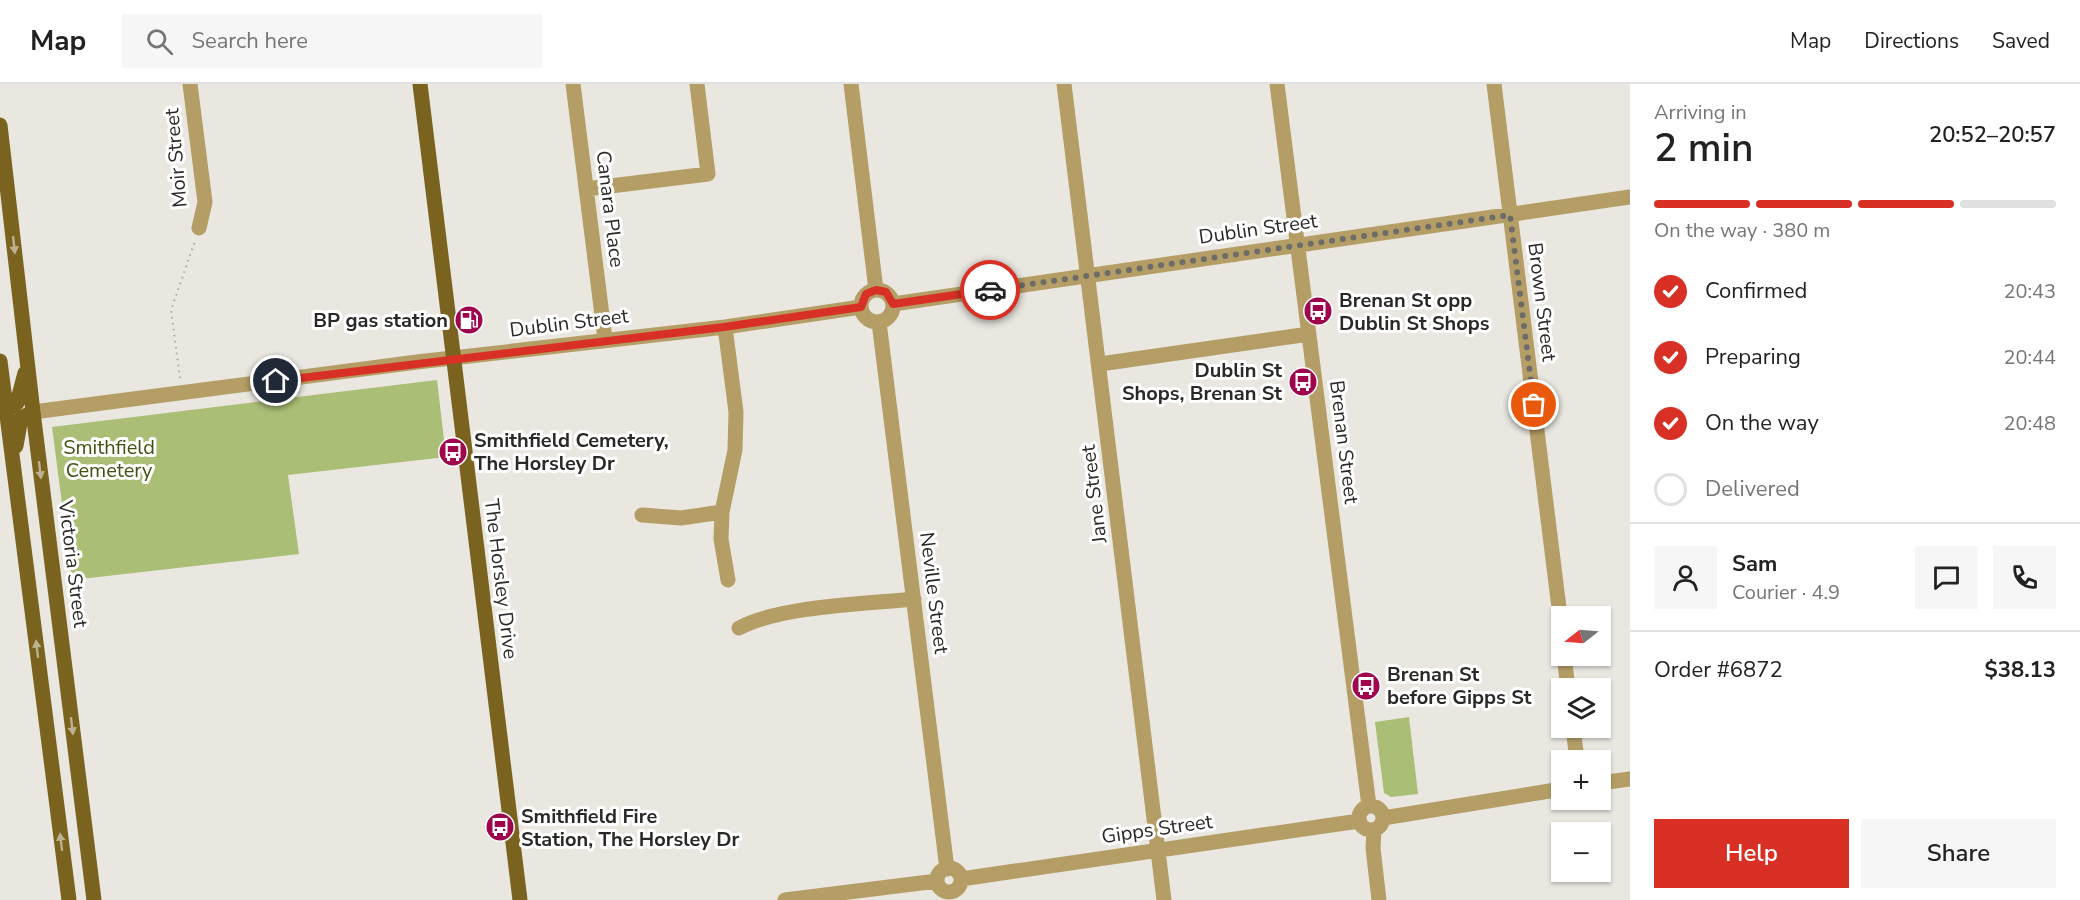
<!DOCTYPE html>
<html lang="en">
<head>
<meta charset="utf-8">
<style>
	body { margin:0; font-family:"Nunito Sans",sans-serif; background:#f6f6f6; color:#222; height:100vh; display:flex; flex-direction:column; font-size:22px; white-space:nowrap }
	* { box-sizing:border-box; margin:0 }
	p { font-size:20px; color:#767676 }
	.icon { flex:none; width:33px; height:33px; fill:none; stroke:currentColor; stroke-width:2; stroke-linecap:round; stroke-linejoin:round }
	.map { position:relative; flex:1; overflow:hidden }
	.details { display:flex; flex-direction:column; background:#fff; width:450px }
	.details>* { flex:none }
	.needle { width:39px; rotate:253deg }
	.controls { position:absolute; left:1551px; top:522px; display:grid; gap:12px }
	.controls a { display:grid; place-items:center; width:60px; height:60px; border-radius:0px; background:#fff; box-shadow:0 2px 4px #0004; font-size:30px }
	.pin { position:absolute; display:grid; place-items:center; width:51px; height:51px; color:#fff; margin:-26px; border:3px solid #fff; border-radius:50%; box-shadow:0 2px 6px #0007 }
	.courier { position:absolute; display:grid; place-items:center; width:60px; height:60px; margin:-30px; border:4px solid #d93025; border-radius:50%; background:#fff; color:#222; box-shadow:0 2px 8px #0007 }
	.head em { font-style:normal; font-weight:600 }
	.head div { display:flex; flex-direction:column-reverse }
	.head { display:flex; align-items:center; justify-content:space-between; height:102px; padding:0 24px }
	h1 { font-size:39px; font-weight:600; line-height:45px }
	.bar { display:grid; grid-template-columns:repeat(4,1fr); gap:9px 6px; align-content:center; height:72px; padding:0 24px }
	.bar i { height:8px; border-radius:4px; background:#e0e0e0 }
	.bar .active { background:#d93025 }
	.bar p { grid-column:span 4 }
	.line { display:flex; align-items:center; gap:15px; padding:0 24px; border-top:2px solid #e0e0e0 }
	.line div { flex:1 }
	.round { display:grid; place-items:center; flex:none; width:63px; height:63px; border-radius:0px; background:#f6f6f6 }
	ol { padding:0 24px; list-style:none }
	li { display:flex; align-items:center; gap:18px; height:66px }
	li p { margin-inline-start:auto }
	li .icon { padding:6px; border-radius:50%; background:#d93025; color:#fff; stroke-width:4 }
	li:last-child { color:#767676 }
	li i { width:33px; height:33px; border:3px solid #e0e0e0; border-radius:50% }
	.cta { display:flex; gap:12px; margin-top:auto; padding:12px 24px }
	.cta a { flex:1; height:69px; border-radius:0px; background:#d93025; color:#fff; font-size:24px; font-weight:600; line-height:69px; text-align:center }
	.cta a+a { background:#f6f6f6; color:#222 }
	header { display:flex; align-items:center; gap:36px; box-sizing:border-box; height:84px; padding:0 30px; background:#fff; border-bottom:2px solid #e0e0e0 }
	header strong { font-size:28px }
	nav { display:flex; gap:33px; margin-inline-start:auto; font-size:21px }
	.search { width:420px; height:54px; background:#f6f6f6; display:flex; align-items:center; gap:15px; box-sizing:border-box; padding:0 21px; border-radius:0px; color:#767676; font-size:22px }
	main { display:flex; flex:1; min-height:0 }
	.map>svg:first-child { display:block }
</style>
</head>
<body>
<header>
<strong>Map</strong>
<div class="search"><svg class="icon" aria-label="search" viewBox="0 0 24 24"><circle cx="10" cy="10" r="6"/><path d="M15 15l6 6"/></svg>Search here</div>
<nav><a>Map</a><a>Directions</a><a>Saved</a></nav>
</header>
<main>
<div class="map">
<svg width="1630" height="816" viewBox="0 0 1630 816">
	<rect width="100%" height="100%" fill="#e9e7e0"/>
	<path fill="#aabe75" d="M437,296l9,77 -158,18 11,79 -227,26 -20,-153z
		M1409,633l9,77 -27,3 -7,-4 -9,-71z"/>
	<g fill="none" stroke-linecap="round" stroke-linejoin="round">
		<path stroke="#aaa8a3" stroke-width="2" stroke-dasharray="1.5 4.5" stroke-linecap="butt" d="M180,294l-9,-68 24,-69"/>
		<path stroke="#b49e66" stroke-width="15" d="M190,0l15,118 -6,26
			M573,0l32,255
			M851,0l25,206
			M1064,0l100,816
			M1277,0l92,722
			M1494,0l68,548
			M586,105l122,-15 -11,-90
			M861 222a16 16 0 1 1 32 0a16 16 0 1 1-32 0Z
			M893,220l737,-107
			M879,238l68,547
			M725,243l11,85 -1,38 -13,62 -1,27 7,41
			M1100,280l209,-30
			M33,328l384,-50 308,-35 136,-20
			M642,431l39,3 41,-6
			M739,544c41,-22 125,-24 175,-29
			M1564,572l4,32
			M1573,644l4,32
			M1600,699l30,-4
			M1359 734a12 12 0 1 1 24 0a12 12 0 1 1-24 0Z
			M1383,734l179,-29
			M1374,746l-1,18 6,52
			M937 796a12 12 0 1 1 24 0a12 12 0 1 1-24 0Z
			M961,795l398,-58
			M785,816l152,-19"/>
		<path stroke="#7a621f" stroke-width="15" d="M420,0l100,816
			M0,41l33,287 61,488
			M0,277l69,539
			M6,327l11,-8 8,-30
			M16,362l5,-28 12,-6"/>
	</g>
	<defs><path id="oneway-solid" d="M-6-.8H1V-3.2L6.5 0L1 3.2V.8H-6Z" transform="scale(1.5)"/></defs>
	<g fill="#bcb08f">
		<use href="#oneway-solid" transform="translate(14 161) rotate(84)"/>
		<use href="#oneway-solid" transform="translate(40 386) rotate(83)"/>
		<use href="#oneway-solid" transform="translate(37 565) rotate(-97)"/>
		<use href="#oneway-solid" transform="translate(72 642) rotate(83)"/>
		<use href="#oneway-solid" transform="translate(61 758) rotate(-97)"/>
	</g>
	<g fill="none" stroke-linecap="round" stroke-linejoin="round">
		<path stroke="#6d6c68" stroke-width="6" stroke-dasharray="0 10.8" d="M990,206l520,-75 24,190"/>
		<path stroke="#d93025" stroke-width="8" d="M276,297l448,-54 137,-20 5,-13 10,-4 10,2 7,12 97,-14"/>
	</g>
	<defs>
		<g id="bus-disc" transform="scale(1.5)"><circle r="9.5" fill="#9e054c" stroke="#fff"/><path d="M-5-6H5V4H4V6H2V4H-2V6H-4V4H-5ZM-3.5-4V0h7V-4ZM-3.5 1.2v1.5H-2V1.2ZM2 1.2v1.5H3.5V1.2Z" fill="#fff"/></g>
		<g id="fuel-disc" transform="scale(1.5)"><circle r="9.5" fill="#9e054c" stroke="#fff"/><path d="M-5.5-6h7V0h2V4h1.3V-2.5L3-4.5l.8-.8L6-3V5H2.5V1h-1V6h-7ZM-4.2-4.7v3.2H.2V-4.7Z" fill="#fff"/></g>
	</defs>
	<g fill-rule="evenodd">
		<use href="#bus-disc" x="1318" y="227"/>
		<use href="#fuel-disc" x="469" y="236"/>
		<use href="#bus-disc" x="1303" y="298"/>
		<use href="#bus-disc" x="453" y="368"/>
		<use href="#bus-disc" x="1366" y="602"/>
		<use href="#bus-disc" x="500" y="743"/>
	</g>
	<g text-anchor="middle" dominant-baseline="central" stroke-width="6" stroke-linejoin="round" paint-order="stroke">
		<g font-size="20" fill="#2a2927" stroke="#fff">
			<text transform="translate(176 74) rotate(-95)">Moir Street</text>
			<text transform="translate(610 125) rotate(83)">Canara Place</text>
			<text transform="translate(1258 145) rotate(-8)">Dublin Street</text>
			<text transform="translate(1542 218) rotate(83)">Brown Street</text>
			<text transform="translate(569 239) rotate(-7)">Dublin Street</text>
			<text transform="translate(1344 358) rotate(83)">Brenan Street</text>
			<text transform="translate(1094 410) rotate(-97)">Jane Street</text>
			<text transform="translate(73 480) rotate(83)">Victoria Street</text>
			<text transform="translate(501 495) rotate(83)">The Horsley Drive</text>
			<text transform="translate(934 509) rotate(83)">Neville Street</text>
			<text transform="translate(1157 745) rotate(-8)">Gipps Street</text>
		</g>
		<g font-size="20" font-weight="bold" fill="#2a2927" stroke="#fff" text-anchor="start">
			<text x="1339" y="216">Brenan St opp<tspan x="1339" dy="23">Dublin St Shops</tspan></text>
			<text x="448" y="236" text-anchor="end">BP gas station</text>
			<text x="1282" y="286" text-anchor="end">Dublin St<tspan x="1282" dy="23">Shops, Brenan St</tspan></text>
			<text x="474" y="356">Smithfield Cemetery,<tspan x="474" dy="23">The Horsley Dr</tspan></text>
			<text x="1387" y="590">Brenan St<tspan x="1387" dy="23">before Gipps St</tspan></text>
			<text x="521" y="732">Smithfield Fire<tspan x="521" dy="23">Station, The Horsley Dr</tspan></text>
		</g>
		<g font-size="20" fill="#425011" stroke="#fff">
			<text x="109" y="363">Smithfield<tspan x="109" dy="23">Cemetery</tspan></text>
		</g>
	</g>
</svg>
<div class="controls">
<a><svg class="needle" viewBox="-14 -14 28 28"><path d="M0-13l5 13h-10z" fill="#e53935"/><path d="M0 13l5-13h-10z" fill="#767676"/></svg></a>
<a><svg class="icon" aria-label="layers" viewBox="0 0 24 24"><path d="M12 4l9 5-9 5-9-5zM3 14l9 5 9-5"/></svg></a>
<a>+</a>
<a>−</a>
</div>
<div class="pin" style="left:1534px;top:321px;background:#ea580c"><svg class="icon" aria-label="bag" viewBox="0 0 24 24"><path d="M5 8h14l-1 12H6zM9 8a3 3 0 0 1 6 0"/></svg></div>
<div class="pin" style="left:276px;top:297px;background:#1f2937"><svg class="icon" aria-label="home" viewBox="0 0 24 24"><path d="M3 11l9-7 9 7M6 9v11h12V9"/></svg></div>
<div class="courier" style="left:990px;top:206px"><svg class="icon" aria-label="car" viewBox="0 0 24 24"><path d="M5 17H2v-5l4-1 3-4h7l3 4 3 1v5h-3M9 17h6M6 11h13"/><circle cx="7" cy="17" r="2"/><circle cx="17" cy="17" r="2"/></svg></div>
</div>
<section class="details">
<div class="head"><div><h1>2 min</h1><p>Arriving in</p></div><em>20:52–20:57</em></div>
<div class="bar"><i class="active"></i><i class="active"></i><i class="active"></i><i></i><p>On the way · 380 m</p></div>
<ol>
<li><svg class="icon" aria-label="check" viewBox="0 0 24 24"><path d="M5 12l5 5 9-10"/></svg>Confirmed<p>20:43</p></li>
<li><svg class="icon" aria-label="check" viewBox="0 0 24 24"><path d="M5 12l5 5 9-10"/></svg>Preparing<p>20:44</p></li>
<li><svg class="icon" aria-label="check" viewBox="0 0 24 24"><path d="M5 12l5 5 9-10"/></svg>On the way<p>20:48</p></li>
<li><i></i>Delivered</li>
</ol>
<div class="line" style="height:108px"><a class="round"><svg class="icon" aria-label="person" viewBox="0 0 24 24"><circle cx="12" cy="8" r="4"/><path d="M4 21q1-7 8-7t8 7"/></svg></a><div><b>Sam</b><p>Courier · 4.9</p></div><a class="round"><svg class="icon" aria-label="chat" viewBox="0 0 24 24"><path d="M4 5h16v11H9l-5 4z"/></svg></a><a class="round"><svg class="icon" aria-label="phone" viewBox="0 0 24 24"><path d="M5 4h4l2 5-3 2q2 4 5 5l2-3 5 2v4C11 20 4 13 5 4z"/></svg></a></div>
<div class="line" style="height:78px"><div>Order #6872</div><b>$38.13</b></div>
<div class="cta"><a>Help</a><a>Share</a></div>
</section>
</main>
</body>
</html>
